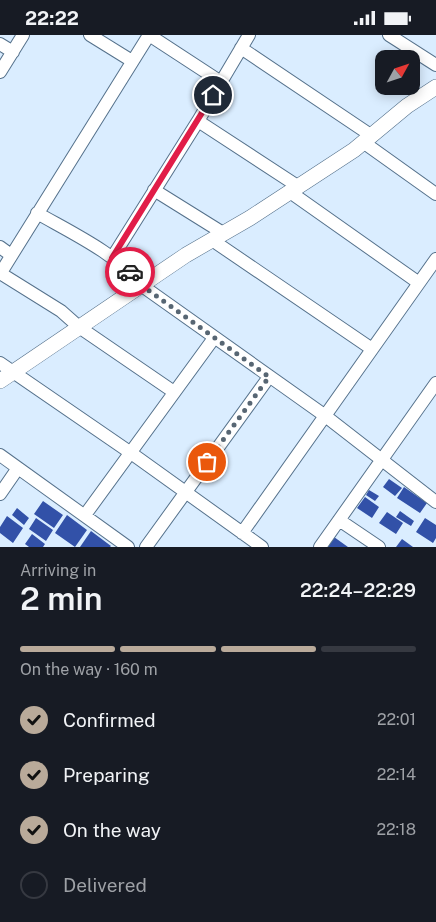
<!DOCTYPE html>
<html lang="en">
<head>
<meta charset="utf-8">
<style>
	body { margin:0; font-family:"Public Sans",sans-serif; background:#20242c; color:#f1f3f6; height:100vh; display:flex; flex-direction:column; font-size:19px; white-space:nowrap }
	* { box-sizing:border-box; margin:0 }
	p { font-size:16px; color:#9ea1a6 }
	.icon { flex:none; width:28px; height:28px; fill:none; stroke:currentColor; stroke-width:2; stroke-linecap:round; stroke-linejoin:round }
	.map { position:relative; height:512px; overflow:hidden }
	.side { display:flex; flex-direction:column; background:#171b24; flex:1 }
	.side>* { flex:none }
	.needle { width:32px; rotate:50deg }
	.tools { position:absolute; left:375px; top:15px; display:grid; gap:10px }
	.tools a { display:grid; place-items:center; width:45px; height:45px; border-radius:10px; background:#171b24; box-shadow:0 2px 12px #0003; font-size:25px }
	.pin { position:absolute; display:grid; place-items:center; width:42px; height:42px; color:#fff; margin:-21px; border:2px solid #fff; border-radius:50%; box-shadow:0 1px 5px #0007 }
	.courier { position:absolute; display:grid; place-items:center; width:50px; height:50px; margin:-25px; border:4px solid #e11d48; border-radius:50%; background:#fff; color:#222; box-shadow:0 1px 6px #0007 }
	.overview em { font-style:normal; font-weight:600 }
	.overview div { display:flex; flex-direction:column-reverse }
	.overview { display:flex; align-items:center; justify-content:space-between; height:85px; padding:0 20px }
	h1 { font-size:32px; font-weight:600; line-height:38px }
	.bar { display:grid; grid-template-columns:repeat(4,1fr); gap:8px 5px; align-content:center; height:60px; padding:0 20px }
	.bar i { height:6px; border-radius:4px; background:#363941 }
	.bar .current { background:#b9aa9a }
	.bar p { grid-column:span 4 }
	ol { padding:0 20px; list-style:none }
	li { display:flex; align-items:center; gap:15px; height:55px }
	li p { margin-inline-start:auto }
	li .icon { padding:5px; border-radius:50%; background:#b9aa9a; color:#111; stroke-width:4 }
	li:last-child { color:#9ea1a6 }
	li i { width:28px; height:28px; border:2px solid #363941; border-radius:50% }
	.status { display:flex; justify-content:space-between; align-items:center; height:35px; padding:0 25px; background:#171b24; direction:ltr }
	.status svg { height:14px; fill:currentColor }
	.map>svg:first-child { display:block }
</style>
</head>
<body>
<div class="status"><b>22:22</b><svg viewBox="0 0 49 12"><path d="M0 12V9h3v3zM5 12V6h3v6zM10 12V3h3v9zM15 12V0h3v12zM26 1h20v11H26zM47 4h2v5h-2z"/></svg></div>
<div class="map">
<svg width="436" height="512" viewBox="0 0 436 512">
	<rect width="100%" height="100%" fill="#daedff"/>
	<path fill="#3251a8" d="M389,444l13,9 -7,8 -12,-9z
		M404,452l23,16 -7,10 -23,-15z
		M369,455l10,6 -4,5 -9,-6z
		M365,462l14,10 -7,11 -15,-10z
		M43,466l20,14 -9,13 -20,-14z
		M17,473l12,10 -5,7 -12,-10z
		M400,476l14,10 -3,5 -15,-9z
		M387,477l16,11 -7,11 -17,-11z
		M67,480l20,15 -12,17 -20,-14z
		M7,481l16,12 -10,15 -13,-10v-6z
		M36,483l17,12 -7,11 -17,-12z
		M425,483l11,7v13l-3,5 -17,-11z
		M91,496l20,15 -1,1h-30z
		M32,499l13,10 -2,3h-14l-4,-3z
		M334,502l14,10h-21z
		M402,504l11,8h-17z"/>
	<g fill="none" stroke-linecap="round" stroke-linejoin="round">
		<g stroke="#56728c" stroke-width="14">
			<path id="minor" d="M90,0l42,26
				M149,0l72,47
				M389,0l47,30
				M0,9l13,8
				M241,13l131,88
				M0,37l23,-37
				M198,86l101,66
				M363,107l73,52
				M154,155l69,43
				M290,157l129,91
				M37,178c35,20 80,41 104,72l183,130 112,87
				M212,205l160,109
				M0,212l11,8
				M112,223l86,-137 51,-86
				M0,238l61,38 18,16 95,65
				M0,239l149,-239
				M0,328l131,90 131,94
				M0,420l128,92
				M0,459l18,-26
				M85,480l129,-177
				M339,485l40,27
				M242,498l194,-274
				M146,512l123,-170
				M320,512l116,-164"/>
		</g>
		<g stroke="#56728c" stroke-width="16">
			<path id="major" d="M0,346l186,-126 64,-37 104,-68 53,-44 29,-19"/>
		</g>
		<use href="#minor" stroke="#fff" stroke-width="12"/>
		<use href="#major" stroke="#fff" stroke-width="15"/>
	</g>
	<g fill="none" stroke-linecap="round" stroke-linejoin="round">
		<path stroke="#576673" stroke-width="5" stroke-dasharray="0 9" d="M130,237l11,13 128,92 -62,85"/>
		<path stroke="#e11d48" stroke-width="6" d="M130,237l-18,-14 101,-163"/>
	</g>
</svg>
<div class="tools">
<a><svg class="needle" viewBox="-14 -14 28 28"><path d="M0-13l5 13h-10z" fill="#e53935"/><path d="M0 13l5-13h-10z" fill="#9ea1a6"/></svg></a>
</div>
<div class="pin" style="left:207px;top:427px;background:#ea580c"><svg class="icon" aria-label="bag" viewBox="0 0 24 24"><path d="M5 8h14l-1 12H6zM9 8a3 3 0 0 1 6 0"/></svg></div>
<div class="pin" style="left:213px;top:60px;background:#1f2937"><svg class="icon" aria-label="home" viewBox="0 0 24 24"><path d="M3 11l9-7 9 7M6 9v11h12V9"/></svg></div>
<div class="courier" style="left:130px;top:237px"><svg class="icon" aria-label="car" viewBox="0 0 24 24"><path d="M5 17H2v-5l4-1 3-4h7l3 4 3 1v5h-3M9 17h6M6 11h13"/><circle cx="7" cy="17" r="2"/><circle cx="17" cy="17" r="2"/></svg></div>
</div>
<section class="side">
<div class="overview"><div><h1>2 min</h1><p>Arriving in</p></div><em>22:24–22:29</em></div>
<div class="bar"><i class="current"></i><i class="current"></i><i class="current"></i><i></i><p>On the way · 160 m</p></div>
<ol>
<li><svg class="icon" aria-label="check" viewBox="0 0 24 24"><path d="M5 12l5 5 9-10"/></svg>Confirmed<p>22:01</p></li>
<li><svg class="icon" aria-label="check" viewBox="0 0 24 24"><path d="M5 12l5 5 9-10"/></svg>Preparing<p>22:14</p></li>
<li><svg class="icon" aria-label="check" viewBox="0 0 24 24"><path d="M5 12l5 5 9-10"/></svg>On the way<p>22:18</p></li>
<li><i></i>Delivered</li>
</ol>
</section>
</body>
</html>
